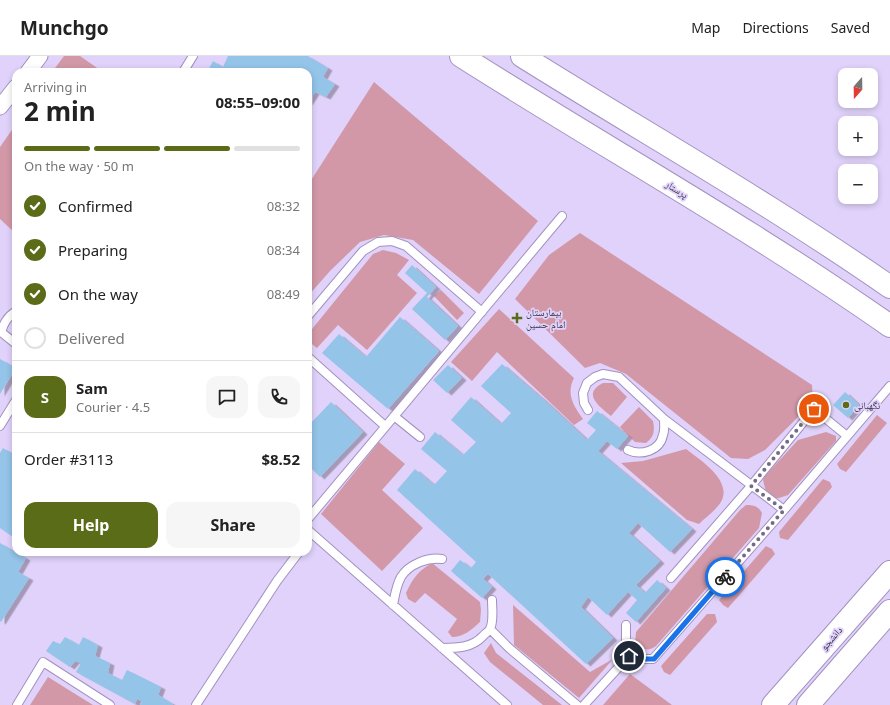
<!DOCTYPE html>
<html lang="en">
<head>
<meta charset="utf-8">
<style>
	body { margin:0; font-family:"Noto Sans","Noto Naskh Arabic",sans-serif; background:#f6f6f6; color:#222; height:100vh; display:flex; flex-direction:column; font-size:15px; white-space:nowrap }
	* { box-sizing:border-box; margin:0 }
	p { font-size:13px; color:#767676 }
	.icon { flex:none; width:22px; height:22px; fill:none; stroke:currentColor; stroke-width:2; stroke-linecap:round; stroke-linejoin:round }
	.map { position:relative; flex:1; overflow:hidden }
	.panel { position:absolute; left:12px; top:12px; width:300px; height:488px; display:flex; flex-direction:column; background:#fff; border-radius:12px; box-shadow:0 2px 6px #0003 }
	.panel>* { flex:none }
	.needle { width:26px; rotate:200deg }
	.buttons { position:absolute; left:838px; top:12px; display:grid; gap:8px }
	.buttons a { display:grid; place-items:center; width:40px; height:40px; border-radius:8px; background:#fff; box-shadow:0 2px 6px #0003; font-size:20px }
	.pin { position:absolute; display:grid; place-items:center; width:34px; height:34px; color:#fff; margin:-17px; border:2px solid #fff; border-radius:50%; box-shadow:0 1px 4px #0007 }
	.courier { position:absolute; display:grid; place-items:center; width:40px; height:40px; margin:-20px; border:3px solid #1a73e8; border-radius:50%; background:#fff; color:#222; box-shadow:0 1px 5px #0007 }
	.overview em { font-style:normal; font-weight:700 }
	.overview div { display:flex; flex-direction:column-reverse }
	.overview { display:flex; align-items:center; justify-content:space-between; height:68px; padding:0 12px }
	h1 { font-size:26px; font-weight:700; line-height:30px }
	.bar { display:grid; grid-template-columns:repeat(4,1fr); gap:6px 4px; align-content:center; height:48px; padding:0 12px }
	.bar i { height:5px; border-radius:3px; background:#e0e0e0 }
	.bar .active { background:#5b6c19 }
	.bar p { grid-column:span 4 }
	.line { display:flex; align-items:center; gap:10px; padding:0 12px; border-top:1px solid #e0e0e0 }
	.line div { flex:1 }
	.round { display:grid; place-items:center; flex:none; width:42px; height:42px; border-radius:12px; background:#f6f6f6 }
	ol { padding:0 12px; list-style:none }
	li { display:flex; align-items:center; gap:12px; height:44px }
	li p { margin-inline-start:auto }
	li .icon { padding:4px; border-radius:50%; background:#5b6c19; color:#fff; stroke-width:4 }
	li:last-child { color:#767676 }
	li i { width:22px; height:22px; border:2px solid #e0e0e0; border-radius:50% }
	.button { display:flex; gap:8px; margin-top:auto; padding:8px 12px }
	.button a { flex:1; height:46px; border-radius:12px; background:#5b6c19; color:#fff; font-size:16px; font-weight:700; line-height:46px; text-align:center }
	.button a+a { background:#f6f6f6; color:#222 }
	header { display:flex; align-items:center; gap:24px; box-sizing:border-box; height:56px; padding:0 20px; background:#fff; border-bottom:1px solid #e0e0e0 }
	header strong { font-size:19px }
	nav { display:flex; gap:22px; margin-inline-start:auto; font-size:14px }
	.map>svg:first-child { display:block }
</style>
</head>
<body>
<header>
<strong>Munchgo</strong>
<nav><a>Map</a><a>Directions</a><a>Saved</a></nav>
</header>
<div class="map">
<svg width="890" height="649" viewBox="0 0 890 649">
	<defs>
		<filter id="shadow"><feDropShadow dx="4.5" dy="2.5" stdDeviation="0" flood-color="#0004"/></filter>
	</defs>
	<rect width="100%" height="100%" fill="#e0d2fa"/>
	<path fill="#d298a8" d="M64,0h16l23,16h-51z
		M374,26l164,139 -59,73 -66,-54 -29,-5 -24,7 -30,29 -22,25v-111z
		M16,68v110l-16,-15v-72z
		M580,177l232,152 1,17 -48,48 -17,9 -17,-1 -105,-84 -26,-11 -15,5 -70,-69 34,-44z
		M383,194l13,3 13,7 -12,15 20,18 -50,57 -29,-25 -21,23 -9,-7v-7l65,-80z
		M441,234l23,23 -7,7 -23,-24z
		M499,253l75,69c-8,16 -1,27 9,41l-9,6 -77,-73 -25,29 -21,-19z
		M603,327h10l14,14 -16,19c-11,-9 -30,-22 -8,-33z
		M639,351l14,14c2,10 1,16 -7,22l-11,-1 -15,-15z
		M877,359l10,8 -41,49 -6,-3 -3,-5z
		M826,376l10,4v5l-48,54 -9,3h-5l-8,-6 -3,-12 2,-4 33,-36z
		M379,386l26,22 -23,26 41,38 -41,43 -61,-57z
		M686,393c14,11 47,31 35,53 -5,8 -15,15 -22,22l-12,-4 -66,-57 22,-2z
		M823,423l7,3 2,5 -44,53 -8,-2 -1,-6z
		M746,449c8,0 12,1 16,8l-3,15 -103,118c-8,6 -13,3 -21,-1l1,-13 104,-122z
		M766,490l6,3 3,5 -47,54 -5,-3 -4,-5z
		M432,507l48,39 1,8 -1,12c-9,8 -16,15 -28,15l-4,-5 9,-13 -32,-26 -10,10 -7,-4 -2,-6c7,-15 12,-22 26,-30z
		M513,549l77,67 23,-13 -34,39 -65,-53z
		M707,558h8l2,8 -47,53 -6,-3 -3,-6z
		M491,587l5,10 66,52h-19l-53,-43 -6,-9z
		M630,618l42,31h-69z
		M48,621l45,28h-63z"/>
	<path fill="#94c4e8" filter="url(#shadow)" d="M228,0h80l20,12 -5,9 12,7 -9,13 -11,-5 -7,11v-31h-101l6,-11 10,6z
		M412,209l24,22 -9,10 31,29 -13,14 -33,-31 15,-16 -22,-20z
		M400,261l39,34 -51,58 -66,-56 17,-19 27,23z
		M0,303l16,9 -16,26z
		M502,308l43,37 42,39 9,-10 -9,-7 10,-12 31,25 -11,13 -10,-8 -9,10 94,78 -22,23 -32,-29 -9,10 31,28 -24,24 9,8 12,-13 9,8 -30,34 -10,-9 11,-13 -9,-8 -21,23 -19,-18 -7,10 32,31 -27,26 -98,-90 -5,5 9,8 -10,11 -31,-27 9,-11 11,8 5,-6 -79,-72 18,-21 19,16 13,-14 -26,-22 14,-17 28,23 13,-13 -25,-22 20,-23 30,27 10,-11 -30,-27z
		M448,309l14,13 -15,15 -14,-13z
		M845,336l14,13 -11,13 -15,-13z
		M331,346l32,30 -43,45 -12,-12v-39z
		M3,392l11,6 2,-2v87l-16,-11v-75z
		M0,487l26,15 -8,14 11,6 -28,44 -1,-1z
		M65,581l14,8 4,-8 15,8 -3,11 15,7 -2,10 14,7 5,-10 34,17 -3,8 15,9 -1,1h-32l2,-4 -5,-2 -2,5 -59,-32 5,-9 -6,-2 -5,6 -24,-16 7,-10 7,3z"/>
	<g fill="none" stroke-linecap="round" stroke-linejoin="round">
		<g stroke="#a291c0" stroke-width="10">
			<path id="lane" d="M183,16l10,-16
				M16,255c-9,6 -12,12 -15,21l15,12
				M308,260l55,-65 15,-9 14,-1 14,5 76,66
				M308,301l77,69
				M588,354l-4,-7 -1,-10 4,-10 8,-6 8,-3 16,3 45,42c0,5 1,11 -1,16 -3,16 -22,21 -35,15
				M394,360l26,21
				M664,363l120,91 106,-124
				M0,370l16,-26
				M308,463l254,-303
				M308,474l199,175
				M671,522l80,-92 63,-77 33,27
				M393,549c2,-10 3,-19 8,-28 8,-13 27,-20 41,-18
				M626,569v20l3,11 14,3h10l131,-149
				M490,573l19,19 68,57
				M442,592c15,0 30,0 41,-12 2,-2 6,-5 7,-7 4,-8 2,-20 2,-29
				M17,649l26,-43 67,43
				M196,649l81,-124 22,-29
				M584,649l45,-49"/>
		</g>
		<g stroke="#a291c0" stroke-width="17">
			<path id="street" d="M28,16l12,-16
				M0,51l16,-20"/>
		</g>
		<g stroke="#a291c0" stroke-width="24">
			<path id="secondary" d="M461,0c143,91 291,173 429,270
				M522,0c123,77 249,148 368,231
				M773,649l117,-133
				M808,649l82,-94"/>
		</g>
		<use href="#lane" stroke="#fff" stroke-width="8"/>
		<use href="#street" stroke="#fff" stroke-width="15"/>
		<use href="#secondary" stroke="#fff" stroke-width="22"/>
	</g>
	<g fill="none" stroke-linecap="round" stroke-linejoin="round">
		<path stroke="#756b86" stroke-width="4" stroke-dasharray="0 7.2" d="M725,521l59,-67 -33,-24 63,-77"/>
		<path stroke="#1a73e8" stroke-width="5" d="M629,600l14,3h11l71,-82"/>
	</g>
	<g fill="#5b6c19" stroke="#e0d2fa" stroke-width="1.5">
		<path d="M515 256h4v4h4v4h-4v4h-4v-4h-4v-4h4z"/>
		<circle cx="846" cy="349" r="4"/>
	</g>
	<g text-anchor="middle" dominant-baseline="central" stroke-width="3.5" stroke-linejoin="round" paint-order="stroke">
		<g font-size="10" fill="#3b3448" stroke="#e0d2fa">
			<text transform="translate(677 133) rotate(32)">پرستار</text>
			<text transform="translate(831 582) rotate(-49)">دانشجو</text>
		</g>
		<g font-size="10" fill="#3b3448" stroke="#e0d2fa" text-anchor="start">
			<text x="526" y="256">بیمارستان<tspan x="526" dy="12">امام حسین</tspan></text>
			<text x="854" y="349">نگهبانی</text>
		</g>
	</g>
</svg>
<div class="buttons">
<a><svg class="needle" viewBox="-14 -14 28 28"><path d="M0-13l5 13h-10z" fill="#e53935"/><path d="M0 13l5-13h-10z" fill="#767676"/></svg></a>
<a>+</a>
<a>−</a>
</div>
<div class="pin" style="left:814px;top:353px;background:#ea580c"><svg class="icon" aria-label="bag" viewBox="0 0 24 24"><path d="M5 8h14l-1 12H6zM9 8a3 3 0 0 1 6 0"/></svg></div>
<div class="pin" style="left:629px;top:600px;background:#1f2937"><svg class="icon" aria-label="home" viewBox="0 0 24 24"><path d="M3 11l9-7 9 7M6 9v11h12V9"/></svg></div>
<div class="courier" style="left:725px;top:521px"><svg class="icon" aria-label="bike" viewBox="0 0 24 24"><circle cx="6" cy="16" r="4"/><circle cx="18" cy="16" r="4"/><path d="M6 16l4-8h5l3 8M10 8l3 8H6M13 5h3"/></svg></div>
<section class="panel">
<div class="overview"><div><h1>2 min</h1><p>Arriving in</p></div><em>08:55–09:00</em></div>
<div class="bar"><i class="active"></i><i class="active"></i><i class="active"></i><i></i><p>On the way · 50 m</p></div>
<ol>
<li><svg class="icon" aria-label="check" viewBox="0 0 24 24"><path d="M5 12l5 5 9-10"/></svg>Confirmed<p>08:32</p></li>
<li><svg class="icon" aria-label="check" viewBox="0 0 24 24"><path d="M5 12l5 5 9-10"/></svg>Preparing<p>08:34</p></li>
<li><svg class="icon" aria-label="check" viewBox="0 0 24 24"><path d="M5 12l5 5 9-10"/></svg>On the way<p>08:49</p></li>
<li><i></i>Delivered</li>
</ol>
<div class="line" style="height:72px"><b class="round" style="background:#5b6c19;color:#fff">S</b><div><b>Sam</b><p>Courier · 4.5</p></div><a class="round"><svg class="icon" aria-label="chat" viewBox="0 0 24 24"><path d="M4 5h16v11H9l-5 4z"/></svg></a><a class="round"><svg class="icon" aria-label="phone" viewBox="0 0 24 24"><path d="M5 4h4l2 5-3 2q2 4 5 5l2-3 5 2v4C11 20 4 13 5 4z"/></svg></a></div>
<div class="line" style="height:52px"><div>Order #3113</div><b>$8.52</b></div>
<div class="button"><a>Help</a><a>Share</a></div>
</section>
</div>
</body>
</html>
